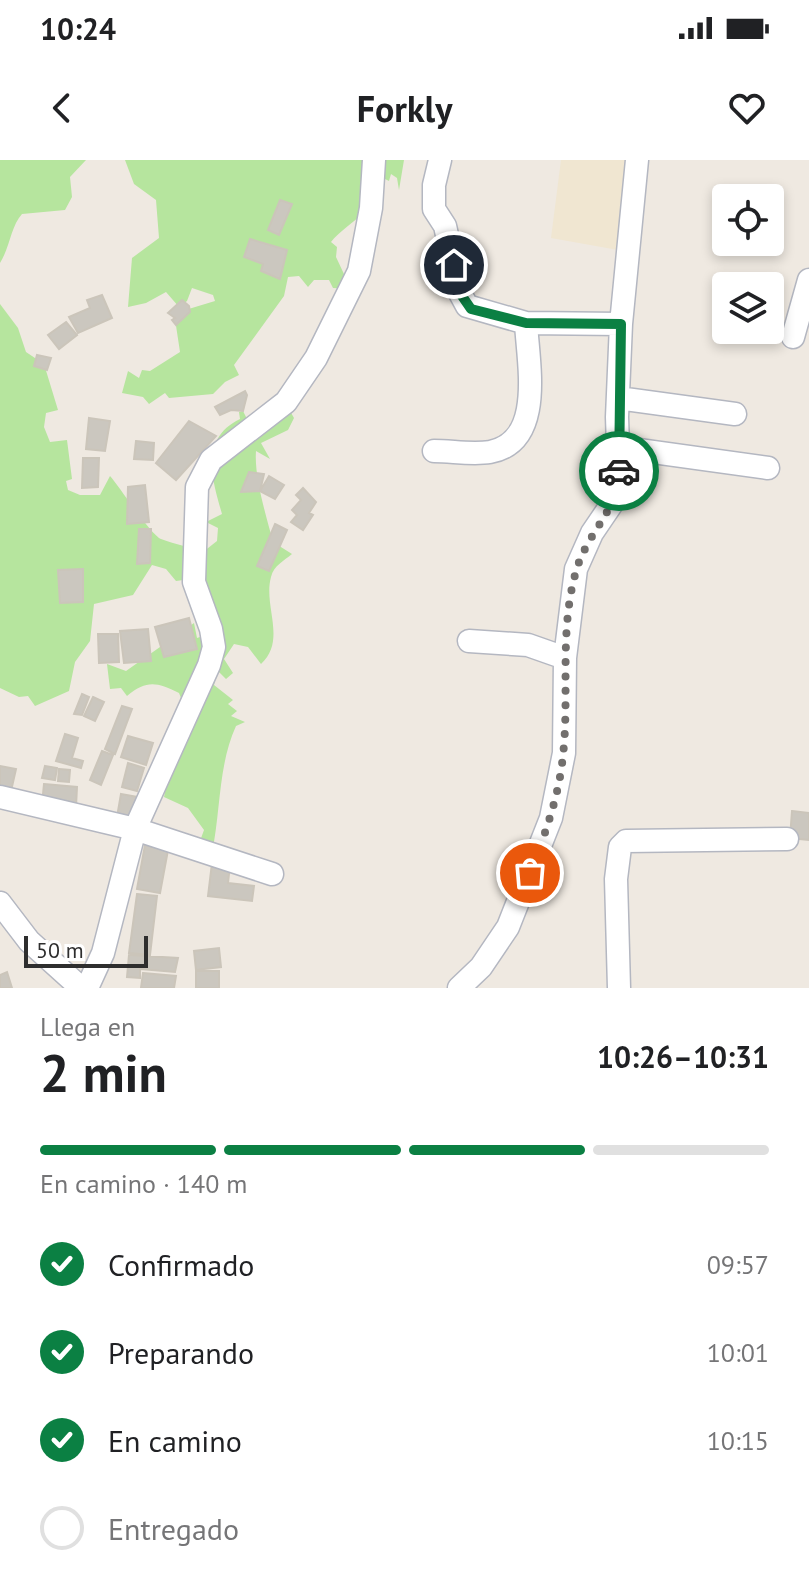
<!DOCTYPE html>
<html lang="es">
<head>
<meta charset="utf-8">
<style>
	body { margin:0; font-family:"PT Sans",sans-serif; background:#f6f6f6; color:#202124; height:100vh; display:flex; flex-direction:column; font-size:30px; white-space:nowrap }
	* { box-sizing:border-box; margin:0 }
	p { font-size:26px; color:#757577 }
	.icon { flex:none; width:44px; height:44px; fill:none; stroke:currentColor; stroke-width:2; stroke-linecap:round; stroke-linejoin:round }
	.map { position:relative; height:828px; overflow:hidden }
	.drawer { display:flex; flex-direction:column; background:#fff; flex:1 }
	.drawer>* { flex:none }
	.tools { position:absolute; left:712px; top:24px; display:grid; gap:16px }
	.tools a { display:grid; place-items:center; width:72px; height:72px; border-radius:8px; background:#fff; box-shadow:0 4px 12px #0003; font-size:40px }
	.scale { position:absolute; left:24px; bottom:20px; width:124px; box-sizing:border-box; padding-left:8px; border:4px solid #2e2e2e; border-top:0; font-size:22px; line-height:28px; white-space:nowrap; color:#2e2e2e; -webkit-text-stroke:6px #fff; paint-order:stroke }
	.pin { position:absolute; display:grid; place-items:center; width:68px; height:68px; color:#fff; margin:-34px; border:4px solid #fff; border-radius:50%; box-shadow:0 2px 8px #0007 }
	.courier { position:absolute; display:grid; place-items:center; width:80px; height:80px; margin:-40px; border:6px solid #0b8043; border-radius:50%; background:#fff; color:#222; box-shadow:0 2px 10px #0007 }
	.head em { font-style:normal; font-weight:700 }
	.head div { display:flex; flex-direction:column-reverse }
	.head { display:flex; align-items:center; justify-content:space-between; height:136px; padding:0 40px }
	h1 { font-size:52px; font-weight:700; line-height:60px }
	.bar { display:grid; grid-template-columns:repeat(4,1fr); gap:12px 8px; align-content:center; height:96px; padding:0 40px }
	.bar i { height:10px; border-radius:6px; background:#e0e0e0 }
	.bar .on { background:#0b8043 }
	.bar p { grid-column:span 4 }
	ol { padding:0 40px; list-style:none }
	li { display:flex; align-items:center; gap:24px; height:88px }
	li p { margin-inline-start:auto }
	li .icon { padding:8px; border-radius:50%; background:#0b8043; color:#fff; stroke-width:4 }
	li:last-child { color:#757577 }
	li i { width:44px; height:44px; border:4px solid #e0e0e0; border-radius:50% }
	.status { display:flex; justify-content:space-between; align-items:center; height:56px; padding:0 40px; background:#fff; direction:ltr }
	.status svg { height:22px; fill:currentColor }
	header { display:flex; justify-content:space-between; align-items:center; height:104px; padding:0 40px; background:#fff; font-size:36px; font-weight:700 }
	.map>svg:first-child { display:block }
</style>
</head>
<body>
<div class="status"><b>10:24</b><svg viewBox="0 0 49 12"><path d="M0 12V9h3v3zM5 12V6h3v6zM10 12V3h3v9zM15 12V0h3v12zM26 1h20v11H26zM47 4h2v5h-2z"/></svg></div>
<header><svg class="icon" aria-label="back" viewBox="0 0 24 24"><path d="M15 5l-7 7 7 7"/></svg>Forkly<svg class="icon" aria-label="heart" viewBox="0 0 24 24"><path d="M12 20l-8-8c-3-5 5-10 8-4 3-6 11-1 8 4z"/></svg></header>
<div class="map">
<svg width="809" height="828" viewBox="0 0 809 828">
	<rect width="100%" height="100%" fill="#efe9e1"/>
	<path fill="#f0e6d1" d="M561,0h69l-12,90 -67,-12z"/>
	<path fill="#b6e59e" d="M0,0h86l-16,17 2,20 -7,13 -43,4c-11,12 -12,33 -22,49z
		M125,0h279l-5,30 -2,-12 -6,-4 -2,7 -6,-3c0,30 -36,44 -52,64l6,5 -1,10 15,32 -18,-1 -4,-8h-15l-6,7 -9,-11 -11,1 -4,19 -50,69 5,10 -14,7 -12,12 -44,4 -4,-5 -16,11 -6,-7 -21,-4 6,-22 11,7 3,-8 8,1 30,-19 -5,-33 7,-8 33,-10 -2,-6 -21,-7 -5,13 -8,6 -13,-15 -20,11 -18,4 4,-49 27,-20 -3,-38 -22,-16z
		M0,144l18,24 8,24 18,12 14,46 -12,3 -2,14 6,15 17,-2 5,39 -6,2 2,9 12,5h20l10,-19c9,10 41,59 51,63 13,5 29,8 42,13l14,-11 1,-13 -12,-6 16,-8c-10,-35 -23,-75 18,-95l-1,-7 4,-1 4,8 39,-15 8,14 -6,12 -27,13 9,16 -14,-8c-2,26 10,64 17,91l19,12c-8,7 -18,11 -21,23 -8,29 16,63 -10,87l-13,-17 -14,-3 -10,15 9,14 -7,6 -9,-9 -3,15 19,15 -5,4 9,7 -6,5 14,6 -9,4c-18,40 -15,83 -24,127l-12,-12 4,-11 -16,-22 -24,-11 11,-52 12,-32 -8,-20c-23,-11 -32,-13 -52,3l-6,-8 -11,1 -3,-25 19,7 68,-48 3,15 6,-2 -12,-57 -15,2 -10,-12 -14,-4 -19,30 -39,9 -4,37 -15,21 -6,29 -34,15 -7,-10 -9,1 -19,-9z"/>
	<path fill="#cbc7bf" stroke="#cbc5ba" stroke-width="2" d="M280,40l12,4 -13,31 -11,-5z
		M250,79l37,11 -7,29 -19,-8 2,-7 -19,-7z
		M102,135l10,23 -34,15 -9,-16 21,-9 -3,-8z
		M182,140l7,6 1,6 -14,13 -4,-5 3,-2 -7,-5z
		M66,162l11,13 -18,14 -11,-14z
		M37,195l14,3 -4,12 -13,-4z
		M245,231l2,4 -4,16 -12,-1 -11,5 -5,-8z
		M89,258l21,3 -5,30 -19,-2z
		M189,261l27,15 -40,44 -20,-17z
		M136,281l18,2 -1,17 -19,-1z
		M83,298h16l-1,29 -16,1z
		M249,312l15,2 -4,17 -19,1z
		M269,316l15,9 -9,14 -15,-8z
		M145,325l4,37 -22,2 1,-37z
		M303,328l13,14 -7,11 4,2 -10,15 -12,-8 6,-7 -5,-5 9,-10 -5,-5z
		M275,364l12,6 -18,41 -12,-5z
		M139,369h12l-1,34 -13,1z
		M83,409v33l-23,1 -2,-33z
		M189,458l8,31 -33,8 -9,-30z
		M148,469l3,32 -27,2 -4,-32z
		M98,474h20l1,28 -20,1z
		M82,534l7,3 -7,18 -8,-1z
		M93,537l11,5 -9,19 -11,-5z
		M122,546l10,3 -17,45 -10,-5z
		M65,574l13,4 -6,20 11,3 -2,7 -25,-7z
		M128,576l25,7 -7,22 -25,-8z
		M102,591l11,4 -12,30 -11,-5z
		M128,603l16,5 -7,23 -15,-4z
		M0,606l16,3 -5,22 -11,-2z
		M45,606l12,2 -2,12 -13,-2z
		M59,609l11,1 -1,12 -11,-1z
		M44,624l33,3 -1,20 -34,-3z
		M121,634l17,3 -4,23 -17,-3z
		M792,651l17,2v27l-19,-2z
		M145,685l23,5 -8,43 -23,-4z
		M212,703l18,2 -2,18 26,3 -2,15 -44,-5z
		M137,734l20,2 -7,59 -21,-2z
		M219,788l2,19 -25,3 -2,-19z
		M129,795l49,3 -3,14 -35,-3v9l-13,-1z
		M196,811h23v17h-23z
		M7,812l5,16h-12v-13z
		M143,813l33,3 -2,12h-33z"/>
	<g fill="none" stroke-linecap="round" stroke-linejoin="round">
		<g stroke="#b4b7c1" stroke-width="25">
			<path id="minor" d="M440,0l-6,25v24l11,17 15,67 7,13 59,17 95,1
				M793,177l16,-57
				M618,238l117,16
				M617,287l151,21
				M434,291c18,0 38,4 56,1 55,-10 38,-89 36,-129
				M469,481l59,4 37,13
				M0,637l135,32 137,45
				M0,743l29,38 52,47
				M87,828l16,-35 32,-124 74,-164 5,-18 -3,-18 -17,-47 3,-95 14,-27 75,-58 30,-44 43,-87 12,-63 3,-48
				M459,828l22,-21 27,-40 43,-109 13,-65 1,-95 11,-89 16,-36 19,-28 8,-29 -2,-59 4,-93 16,-164
				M619,828l-3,-109 4,-32 6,-6 161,-2"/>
		</g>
		<use href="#minor" stroke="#fff" stroke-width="22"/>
	</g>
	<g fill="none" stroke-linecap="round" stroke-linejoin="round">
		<path stroke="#726f6d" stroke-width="8" stroke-dasharray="0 14.4" d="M530,713c15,-39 29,-76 33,-118 7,-62 -5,-129 15,-190 11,-33 42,-59 41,-94"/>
		<path stroke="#0b8043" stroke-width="10" d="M454,105l6,28 11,16 55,14 95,1 -2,147"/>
	</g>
</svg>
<div class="tools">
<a><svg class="icon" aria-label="locate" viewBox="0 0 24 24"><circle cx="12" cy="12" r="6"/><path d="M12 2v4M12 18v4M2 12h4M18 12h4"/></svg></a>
<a><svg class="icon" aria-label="layers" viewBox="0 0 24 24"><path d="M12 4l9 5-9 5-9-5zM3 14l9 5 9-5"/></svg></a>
</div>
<div class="scale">50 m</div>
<div class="pin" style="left:530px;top:713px;background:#ea580c"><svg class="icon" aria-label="bag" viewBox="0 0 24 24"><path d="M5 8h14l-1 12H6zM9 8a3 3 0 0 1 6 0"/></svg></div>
<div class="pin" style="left:454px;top:105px;background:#1f2937"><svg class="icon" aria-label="home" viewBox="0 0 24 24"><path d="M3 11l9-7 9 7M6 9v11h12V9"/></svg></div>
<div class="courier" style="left:619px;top:311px"><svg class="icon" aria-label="car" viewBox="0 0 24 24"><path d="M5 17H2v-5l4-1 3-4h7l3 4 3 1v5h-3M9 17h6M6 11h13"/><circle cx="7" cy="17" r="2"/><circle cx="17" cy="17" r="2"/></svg></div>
</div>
<section class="drawer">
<div class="head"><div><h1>2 min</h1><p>Llega en</p></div><em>10:26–10:31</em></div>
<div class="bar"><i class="on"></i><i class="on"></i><i class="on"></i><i></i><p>En camino · 140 m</p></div>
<ol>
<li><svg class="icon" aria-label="check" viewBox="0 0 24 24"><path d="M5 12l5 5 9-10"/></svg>Confirmado<p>09:57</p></li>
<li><svg class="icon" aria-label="check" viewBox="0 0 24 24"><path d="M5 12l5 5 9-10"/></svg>Preparando<p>10:01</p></li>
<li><svg class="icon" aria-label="check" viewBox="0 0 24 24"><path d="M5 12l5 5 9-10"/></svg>En camino<p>10:15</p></li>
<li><i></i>Entregado</li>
</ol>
</section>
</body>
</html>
